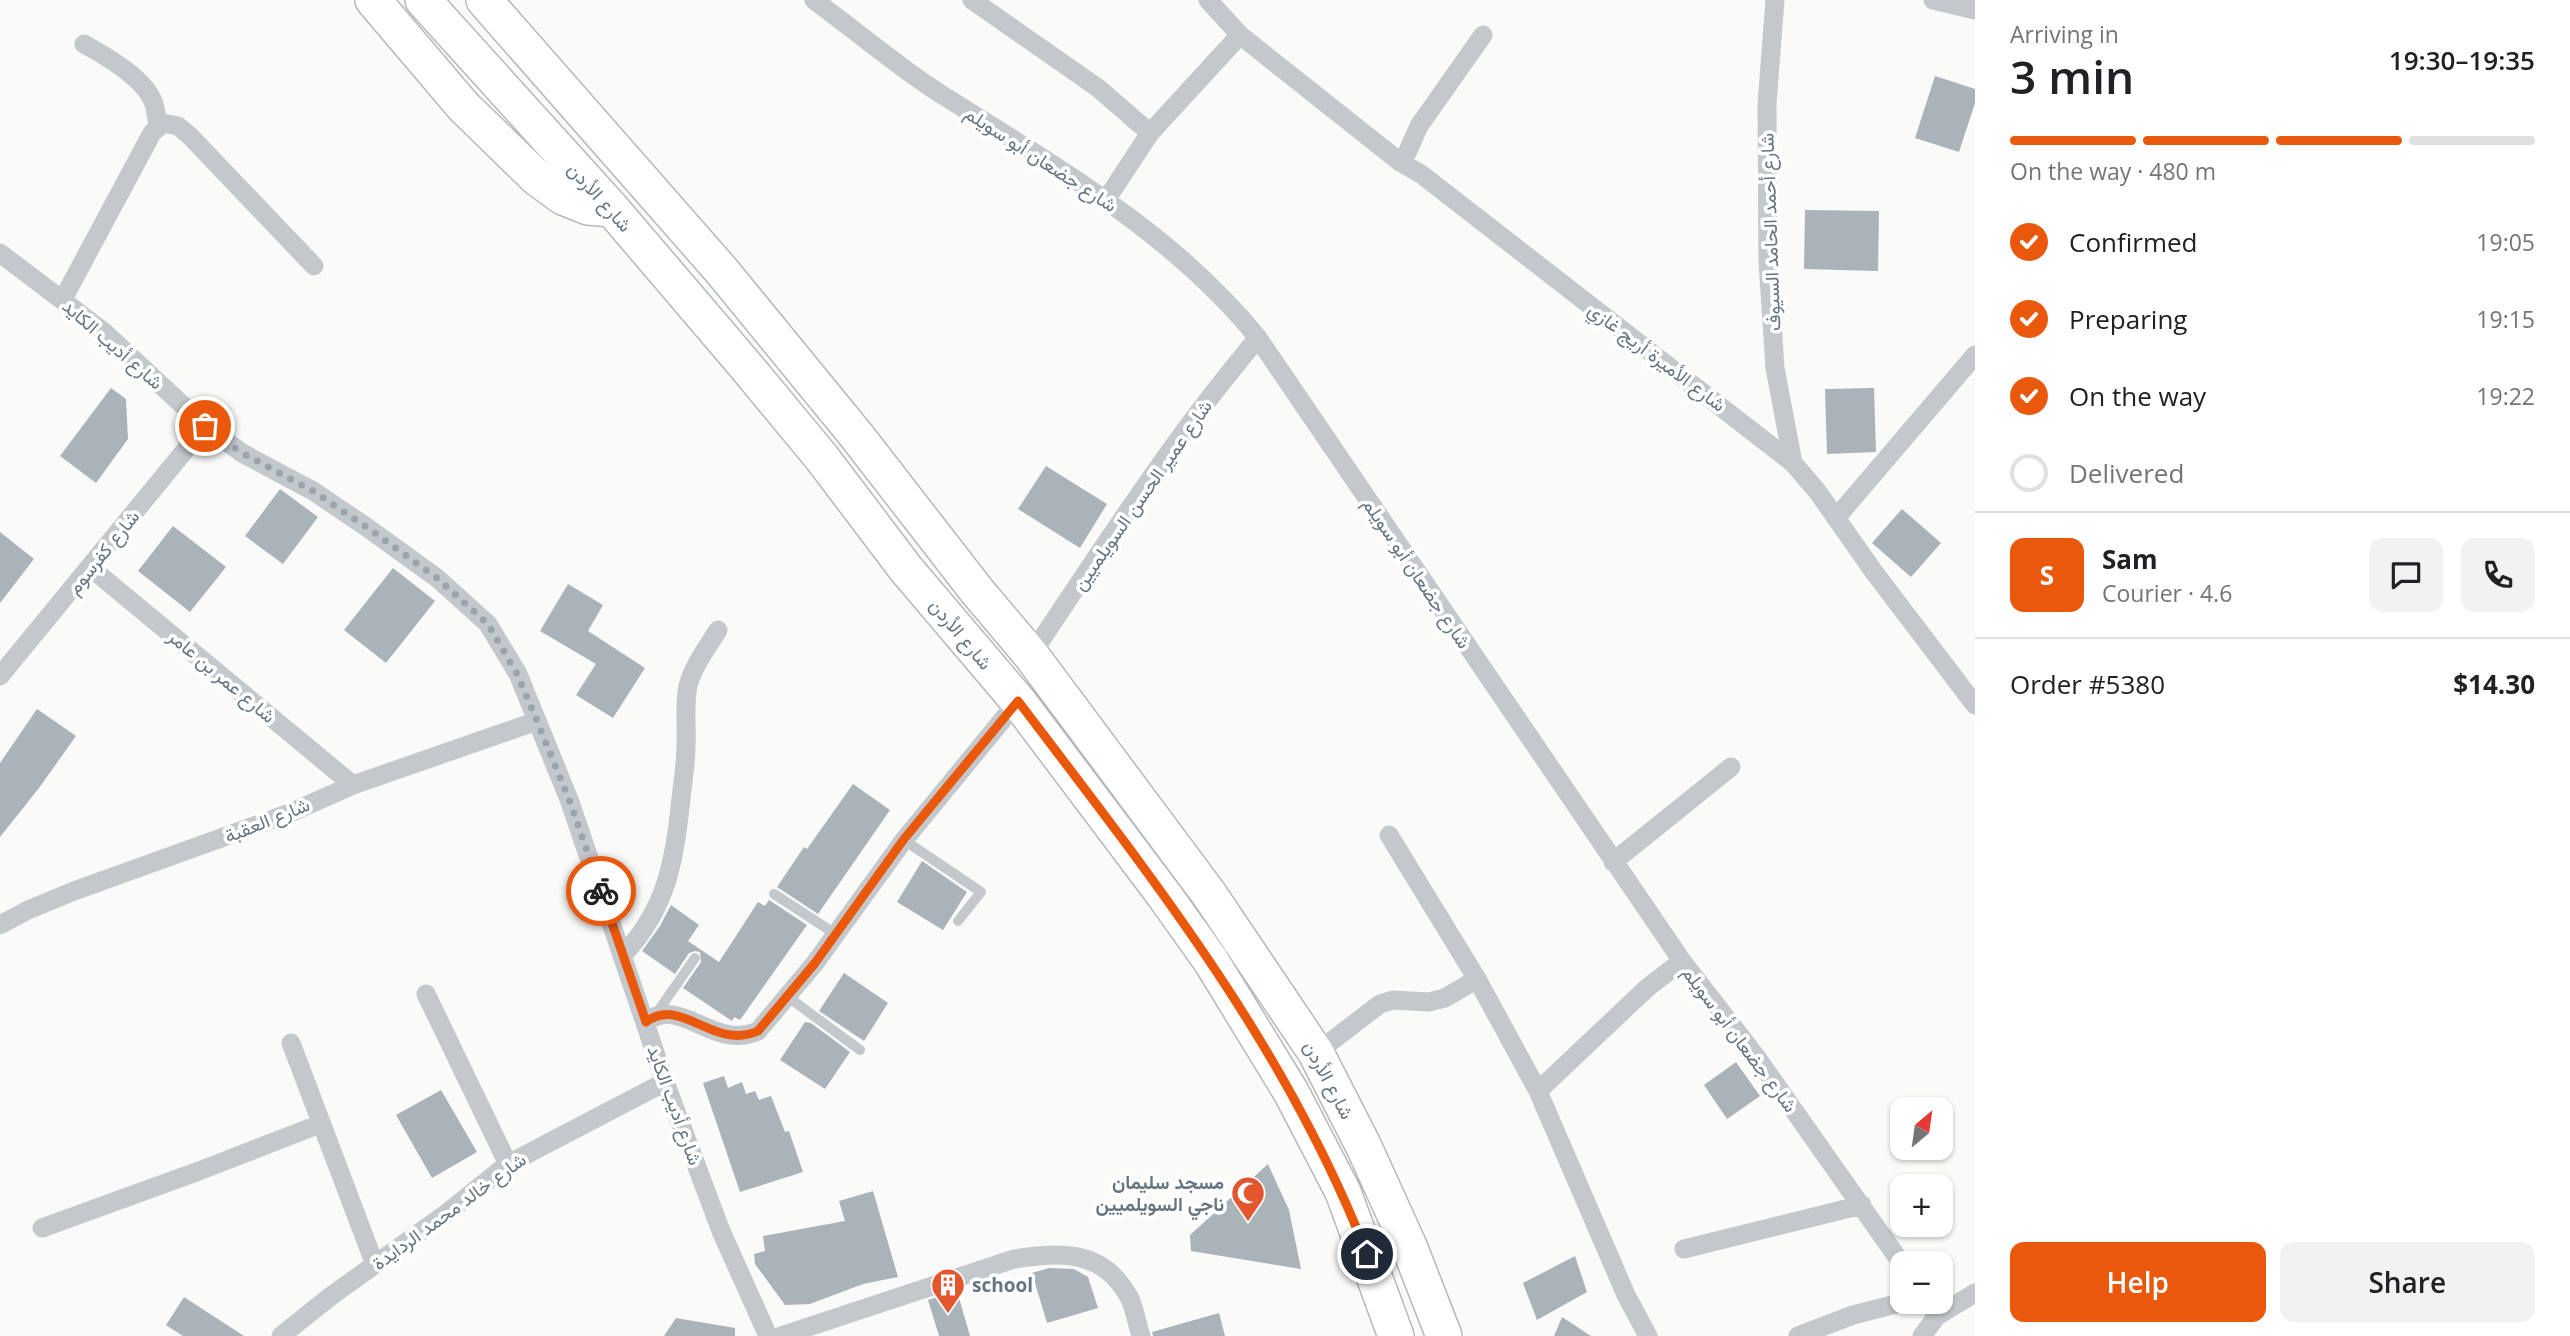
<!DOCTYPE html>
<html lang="en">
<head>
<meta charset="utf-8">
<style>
	body { margin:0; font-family:"Open Sans",Vazirmatn,sans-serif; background:#f2f2f2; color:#202124; height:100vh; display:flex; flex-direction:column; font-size:26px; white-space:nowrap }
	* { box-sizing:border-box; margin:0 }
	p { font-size:23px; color:#757577 }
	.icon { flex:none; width:38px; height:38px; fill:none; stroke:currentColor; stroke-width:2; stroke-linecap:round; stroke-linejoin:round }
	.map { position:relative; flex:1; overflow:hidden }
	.drawer { display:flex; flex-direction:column; background:#fff; width:595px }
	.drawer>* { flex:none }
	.needle { width:46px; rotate:29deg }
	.fabs { position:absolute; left:1890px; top:1097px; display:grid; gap:14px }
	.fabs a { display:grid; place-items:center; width:63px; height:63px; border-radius:14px; background:#fff; box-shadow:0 2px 5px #0004; font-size:35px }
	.pin { position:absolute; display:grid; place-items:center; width:60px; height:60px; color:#fff; margin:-30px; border:4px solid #fff; border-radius:50%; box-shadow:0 2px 7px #0007 }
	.courier { position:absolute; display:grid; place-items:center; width:70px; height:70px; margin:-35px; border:5px solid #ea580c; border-radius:50%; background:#fff; color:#222; box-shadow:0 2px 9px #0007 }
	.overview em { font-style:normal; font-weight:600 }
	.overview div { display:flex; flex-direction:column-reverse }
	.overview { display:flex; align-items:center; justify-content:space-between; height:119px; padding:0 35px }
	h1 { font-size:46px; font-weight:600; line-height:52px }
	.bar { display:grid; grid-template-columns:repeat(4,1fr); gap:10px 7px; align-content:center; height:84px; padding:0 35px }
	.bar i { height:9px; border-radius:5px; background:#e0e0e0 }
	.bar .selected { background:#ea580c }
	.bar p { grid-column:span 4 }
	.line { display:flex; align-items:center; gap:18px; padding:0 35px; border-top:2px solid #e0e0e0 }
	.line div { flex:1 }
	.round { display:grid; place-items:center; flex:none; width:74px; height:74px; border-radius:14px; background:#f2f2f2 }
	ol { padding:0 35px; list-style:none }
	li { display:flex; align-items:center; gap:21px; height:77px }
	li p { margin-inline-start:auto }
	li .icon { padding:7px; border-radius:50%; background:#ea580c; color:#fff; stroke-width:4 }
	li:last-child { color:#757577 }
	li i { width:38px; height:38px; border:4px solid #e0e0e0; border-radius:50% }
	.button { display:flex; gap:14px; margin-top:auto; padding:14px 35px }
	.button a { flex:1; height:80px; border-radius:14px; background:#ea580c; color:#fff; font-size:28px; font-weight:600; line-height:80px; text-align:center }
	.button a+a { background:#f2f2f2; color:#202124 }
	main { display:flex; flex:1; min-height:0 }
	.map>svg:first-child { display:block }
</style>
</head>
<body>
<main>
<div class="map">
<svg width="1975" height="1336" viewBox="0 0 1975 1336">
	<rect width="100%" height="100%" fill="#fafaf8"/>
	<path fill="#aab3b9" d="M1935,76l40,13v14l-16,49 -44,-14z
		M1805,210l74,1 -1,60 -74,-2z
		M111,388l15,11 2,40 -32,44 -36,-27z
		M1874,388l2,64 -49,2 -2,-65z
		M1046,466l61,38 -27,44 -62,-39z
		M280,489l38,28 -35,47 -38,-28z
		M1902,509l39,34 -30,34 -39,-34z
		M173,526l53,41 -36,45 -52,-41z
		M0,532l34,27 -34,44z
		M393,568l42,33 -49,62 -42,-33z
		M568,584l35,21 -15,26 57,37 -32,50 -37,-23 20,-31 -56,-33z
		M37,709l39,27 -37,52 -39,49v-74z
		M853,784l37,26 -72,104 -41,-27 27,-40 3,2z
		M922,861l45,31 -24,38 -46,-28z
		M769,900l38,25 -67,95 -6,-3 -2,4 -49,-33 18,-26 -1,-10 -5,-1 -6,2 -14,21 -33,-23 18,-25 11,-21 28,20 -11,16 31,21 39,-60 7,4z
		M844,973l44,30 -24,38 -45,-30z
		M805,1022l6,1 39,29 -25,37 -45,-29z
		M1736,1062l24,34 -33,23 -23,-34z
		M724,1076l4,12 14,-6 4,12 9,-3 4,9 12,-4 14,36 4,-1 14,41 -63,20 -37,-109z
		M441,1090l36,62 -45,26 -36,-63z
		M1268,1164l21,46 12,59 -110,-18 -1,-16z
		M873,1191l25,86 -35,7 -53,20 -25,1 -30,-41 -1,-10 11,-3 -2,-15 82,-15 -6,-20z
		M1575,1256l12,36 -50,28 -14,-37z
		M1049,1268l25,1 14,8 10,31 -51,15 -15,-50z
		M957,1291l13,45h-31l-11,-36z
		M184,1297l60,39h-61l-17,-11z
		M1219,1313l6,23h-72l-1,-4z
		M1562,1317l29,19h-37z
		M676,1318l59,10v8h-71z"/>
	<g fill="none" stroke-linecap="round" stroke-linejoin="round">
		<g stroke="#b4b9bd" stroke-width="38">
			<path id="highway" d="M373,0l90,106 74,72 26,19 25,10 24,2
				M423,0l189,209 133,156 77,93 84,111 112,132 146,194 47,66 80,131 52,100 53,144
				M484,0l237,270 135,165 121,156 54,64 178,239 107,159 48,94 45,99 35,90"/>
		</g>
		<path stroke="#c3c8cc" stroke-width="10" d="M904,840l77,52 -23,29
			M774,894l60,39
			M788,997l72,53
			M656,1014l39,-56"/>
		<path stroke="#c3c8cc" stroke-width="19" d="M814,0c46,34 89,71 138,101 109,69 223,134 306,237l424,623 73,94 147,209
			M972,0l126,88 52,45 -44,67
			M1208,0l32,35 160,127
			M1775,0l-8,104 1,158 7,106 18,95
			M1933,0l42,10
			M1483,35l-64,91 -12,27 -7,9 21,12 372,289 24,28 57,81 101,133
			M84,44c22,12 62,35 70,60 2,7 3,15 4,22
			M1150,133l90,-98
			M0,253l104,79 101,94 37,27 71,38 52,35 72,52 51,46 30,50 52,128 95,280 56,149 47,105
			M63,299l89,-166 11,-10 15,3 12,10 124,130
			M1836,518l139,-163
			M91,568l262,217
			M1031,655c72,-107 143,-218 227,-317
			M0,676l205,-250
			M1389,835l88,144 61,112
			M1613,862l118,-95
			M0,925l28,-15 46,-19 216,-78 63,-28 184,-64
			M623,955c44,-47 52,-95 58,-157 2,-17 5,-35 5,-53 1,-20 -2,-39 2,-59 5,-20 19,-38 30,-56
			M426,994l82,170
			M646,1022c35,-27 67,29 112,9l57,-68 89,-123 114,-139
			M291,1043l84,222
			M1316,1053l64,-49 13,-4 36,2 16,-4 32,-19
			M42,1228l157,-57 121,-47
			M1684,1249l178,-44
			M1928,1302l9,14 38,-23
			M281,1336l50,-40 116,-83 61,-49 157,-82
			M781,1336l233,-77c47,-7 90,-10 116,40 5,11 7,25 11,37
			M1648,1336l-22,-41 -88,-204 109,-103 35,-27
			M1798,1336l55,-21 51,-13
			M1922,1336l15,-20"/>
		<use href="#highway" stroke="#fff" stroke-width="35"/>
	</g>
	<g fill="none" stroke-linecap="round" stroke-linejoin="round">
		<path stroke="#99a4ac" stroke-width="7" stroke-dasharray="0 12.6" d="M205,426l37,27 71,38 52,35 72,52 51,46 29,50 20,47 33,81 31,89"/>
		<path stroke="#ea580c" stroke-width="9" d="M601,891l45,131c35,-27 67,29 112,9l57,-68 89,-124 114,-138c135,178 267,343 349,553"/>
	</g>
	<defs>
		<g id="mosque-pin" transform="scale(1.75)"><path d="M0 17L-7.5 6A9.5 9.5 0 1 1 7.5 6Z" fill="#e4572e" stroke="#fff"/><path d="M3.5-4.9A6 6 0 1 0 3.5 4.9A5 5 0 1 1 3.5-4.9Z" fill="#fff"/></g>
		<g id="building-pin" transform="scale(1.75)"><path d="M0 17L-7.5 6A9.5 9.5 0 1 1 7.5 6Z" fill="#e4572e" stroke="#fff"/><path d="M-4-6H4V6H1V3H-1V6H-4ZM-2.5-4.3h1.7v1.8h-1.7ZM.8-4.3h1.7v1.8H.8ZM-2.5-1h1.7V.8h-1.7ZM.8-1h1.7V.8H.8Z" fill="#fff"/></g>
	</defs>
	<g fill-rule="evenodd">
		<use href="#mosque-pin" x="1248" y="1193"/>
		<use href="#building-pin" x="948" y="1285"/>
	</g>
	<g text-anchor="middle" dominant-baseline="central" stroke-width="7" stroke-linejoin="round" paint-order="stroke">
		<g font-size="19" fill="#657683" stroke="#fff">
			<text transform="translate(1041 159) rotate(33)">شارع جضعان أبو سويلم</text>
			<text transform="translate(600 197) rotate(48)">شارع الأردن</text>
			<text transform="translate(1770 232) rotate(-92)">شارع أحمد الحامد السيوف</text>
			<text transform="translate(113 344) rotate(41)">شارع أديب الكايد</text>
			<text transform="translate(1657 357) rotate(37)">شارع الأميرة أريج غازي</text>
			<text transform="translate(1142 495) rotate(-55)">شارع عمير الحسن السويلميين</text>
			<text transform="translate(103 552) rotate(-51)">شارع كفرسوم</text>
			<text transform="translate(1417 573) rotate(56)">شارع جضعان أبو سويلم</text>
			<text transform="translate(961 634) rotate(50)">شارع الأردن</text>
			<text transform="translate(222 676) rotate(40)">شارع عمر بن عامر</text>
			<text transform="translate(267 820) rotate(-22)">شارع العقبة</text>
			<text transform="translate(1740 1039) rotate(53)">شارع جضعان أبو سويلم</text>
			<text transform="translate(1329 1080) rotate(62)">شارع الأردن</text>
			<text transform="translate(675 1105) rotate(70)">شارع أديب الكايد</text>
			<text transform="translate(449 1211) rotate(-36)">شارع خالد محمد الردايدة</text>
		</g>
		<g font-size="19" font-weight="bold" fill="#657683" stroke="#fff" text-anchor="end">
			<text x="1224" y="1182">مسجد سليمان<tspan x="1224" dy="22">ناجي السويلميين</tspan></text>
			<text x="972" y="1285" text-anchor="start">school</text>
		</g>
	</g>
</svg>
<div class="fabs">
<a><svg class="needle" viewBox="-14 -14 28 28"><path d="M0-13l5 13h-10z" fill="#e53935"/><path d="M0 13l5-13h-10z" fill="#757577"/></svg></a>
<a>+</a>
<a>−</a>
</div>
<div class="pin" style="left:205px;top:426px;background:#ea580c"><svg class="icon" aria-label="bag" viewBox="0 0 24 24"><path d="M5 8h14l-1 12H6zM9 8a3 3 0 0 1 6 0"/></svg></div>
<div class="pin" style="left:1367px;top:1254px;background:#1f2937"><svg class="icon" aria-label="home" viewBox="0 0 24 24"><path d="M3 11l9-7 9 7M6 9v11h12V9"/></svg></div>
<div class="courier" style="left:601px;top:891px"><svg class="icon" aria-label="bike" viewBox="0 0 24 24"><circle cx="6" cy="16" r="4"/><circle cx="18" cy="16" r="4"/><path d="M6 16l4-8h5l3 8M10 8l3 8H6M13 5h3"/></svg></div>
</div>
<section class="drawer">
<div class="overview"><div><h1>3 min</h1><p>Arriving in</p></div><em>19:30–19:35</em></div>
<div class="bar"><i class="selected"></i><i class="selected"></i><i class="selected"></i><i></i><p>On the way · 480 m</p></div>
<ol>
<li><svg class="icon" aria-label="check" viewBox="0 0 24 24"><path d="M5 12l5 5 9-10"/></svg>Confirmed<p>19:05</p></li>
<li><svg class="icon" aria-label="check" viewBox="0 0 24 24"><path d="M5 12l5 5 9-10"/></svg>Preparing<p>19:15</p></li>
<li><svg class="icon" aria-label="check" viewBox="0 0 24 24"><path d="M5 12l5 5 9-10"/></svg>On the way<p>19:22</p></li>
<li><i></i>Delivered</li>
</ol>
<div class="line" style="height:126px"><b class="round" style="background:#ea580c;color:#fff">S</b><div><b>Sam</b><p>Courier · 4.6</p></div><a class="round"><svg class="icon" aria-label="chat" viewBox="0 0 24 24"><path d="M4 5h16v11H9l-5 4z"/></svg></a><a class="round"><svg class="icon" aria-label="phone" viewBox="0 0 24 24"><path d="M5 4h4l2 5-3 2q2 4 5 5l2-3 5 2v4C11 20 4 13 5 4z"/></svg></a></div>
<div class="line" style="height:91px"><div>Order #5380</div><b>$14.30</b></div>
<div class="button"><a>Help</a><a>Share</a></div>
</section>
</main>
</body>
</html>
